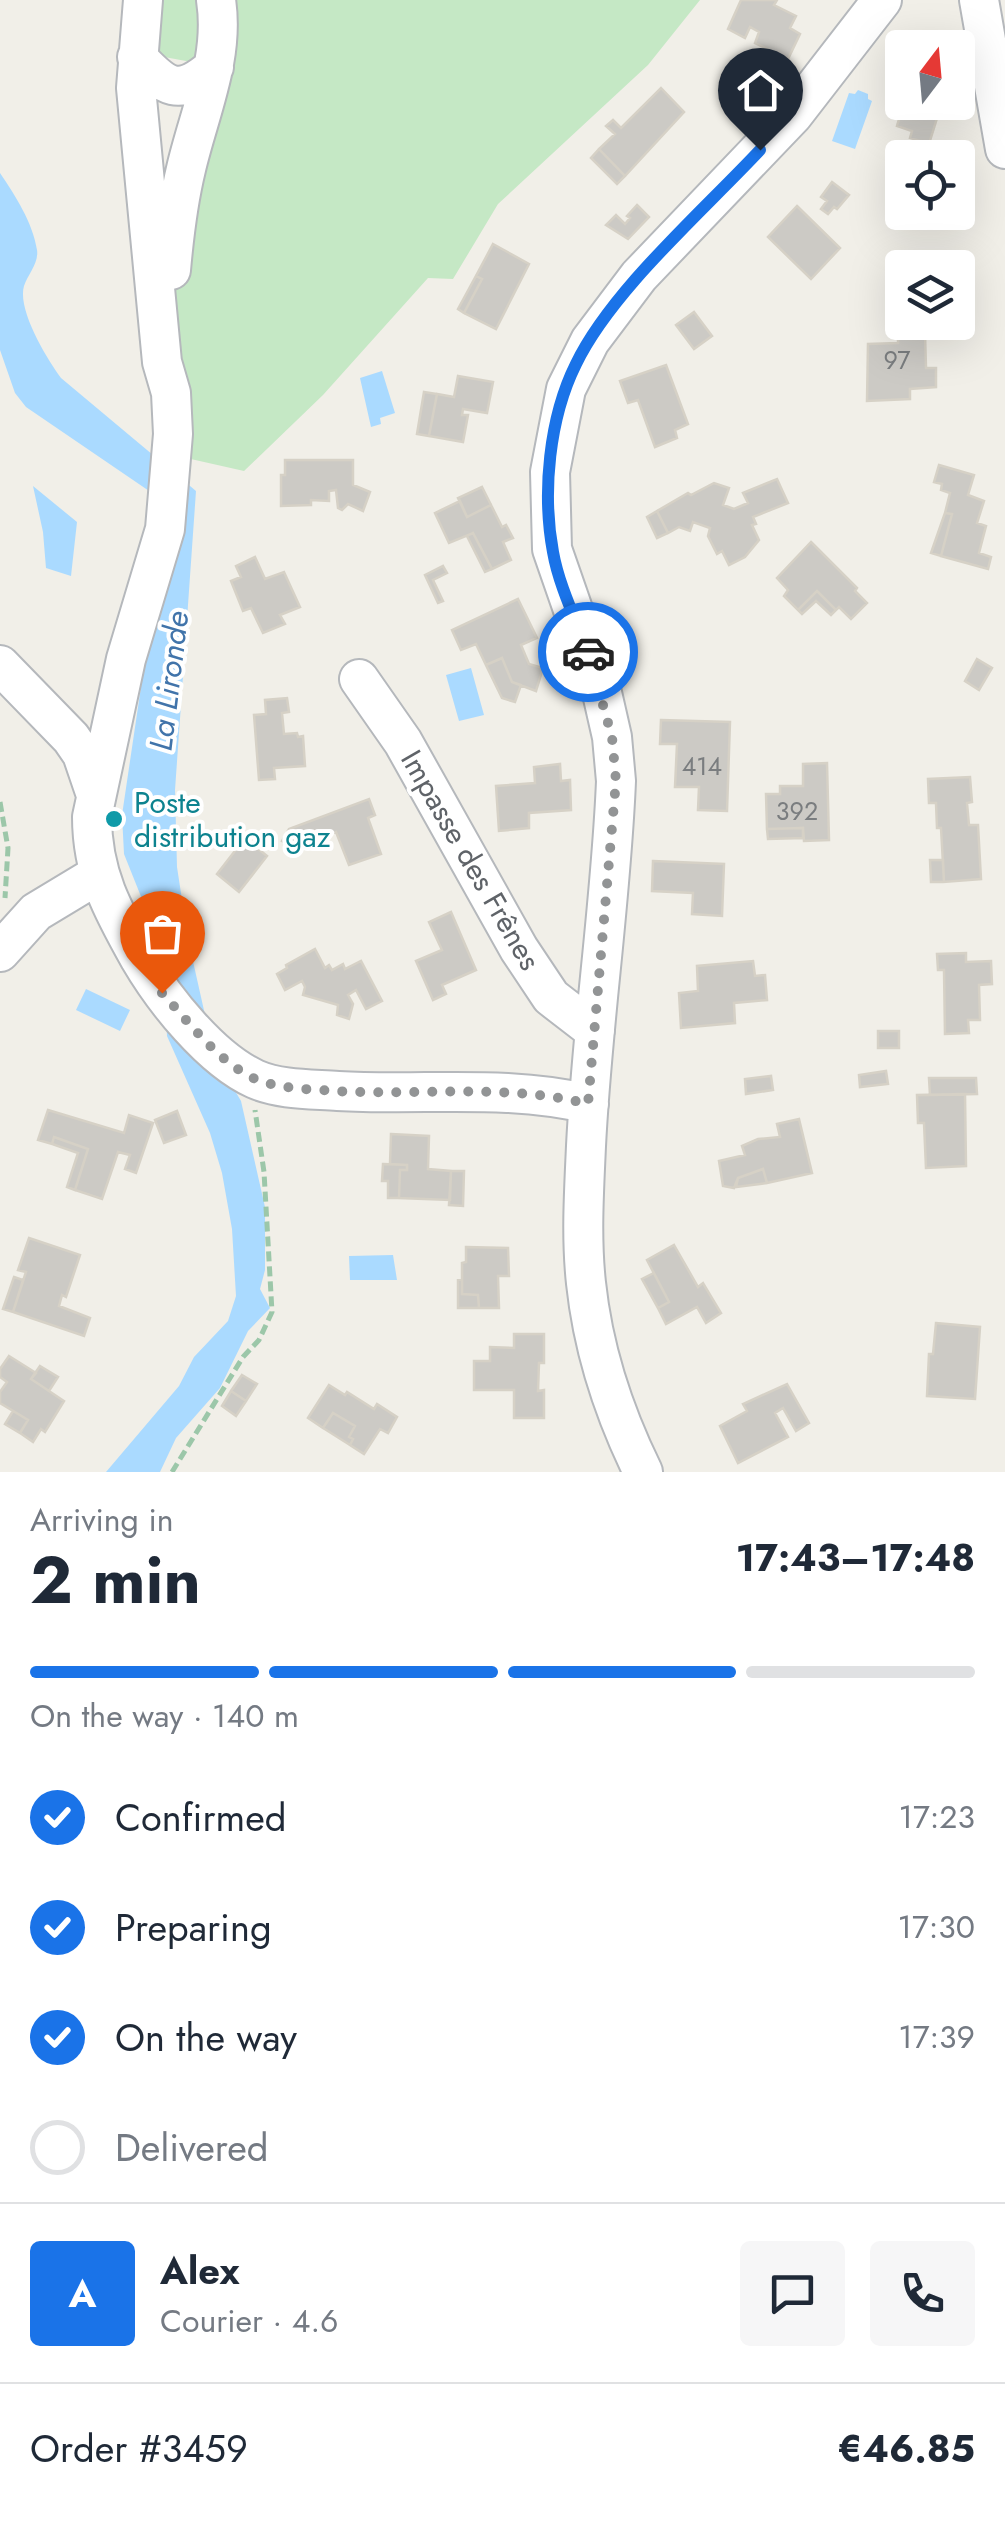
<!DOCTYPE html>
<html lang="en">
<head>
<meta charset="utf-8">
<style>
	body { margin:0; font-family:Jost,sans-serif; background:#f6f6f7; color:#1f2937; height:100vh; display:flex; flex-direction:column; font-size:38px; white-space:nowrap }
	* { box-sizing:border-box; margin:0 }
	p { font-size:32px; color:#747a83 }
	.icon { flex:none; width:55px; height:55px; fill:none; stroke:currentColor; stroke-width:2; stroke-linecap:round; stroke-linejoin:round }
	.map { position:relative; height:1472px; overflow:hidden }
	.panel { display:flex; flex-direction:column; background:#fff; flex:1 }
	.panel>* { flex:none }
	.needle { width:65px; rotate:16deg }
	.fabs { position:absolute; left:885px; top:30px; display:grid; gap:20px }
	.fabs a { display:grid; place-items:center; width:90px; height:90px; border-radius:10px; background:#fff; box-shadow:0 10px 40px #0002; font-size:50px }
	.pin { position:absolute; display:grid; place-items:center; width:85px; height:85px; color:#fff; margin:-102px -42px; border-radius:50% 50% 50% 0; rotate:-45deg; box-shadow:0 0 10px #0007 }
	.pin .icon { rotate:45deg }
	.courier { position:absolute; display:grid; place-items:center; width:100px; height:100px; margin:-50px; border:8px solid #1a73e8; border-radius:50%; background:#fff; color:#222; box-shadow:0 2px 12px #0007 }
	.head em { font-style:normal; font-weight:700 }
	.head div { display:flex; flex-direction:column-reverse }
	.head { display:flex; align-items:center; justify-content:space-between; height:170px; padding:0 30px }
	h1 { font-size:65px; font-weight:700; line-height:75px }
	.bar { display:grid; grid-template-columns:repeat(4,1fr); gap:15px 10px; align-content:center; height:120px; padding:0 30px }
	.bar i { height:12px; border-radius:8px; background:#e0e1e3 }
	.bar .selected { background:#1a73e8 }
	.bar p { grid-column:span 4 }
	.line { display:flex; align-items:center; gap:25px; padding:0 30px; border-top:2px solid #e0e1e3 }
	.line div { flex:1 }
	.round { display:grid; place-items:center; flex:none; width:105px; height:105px; border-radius:10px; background:#f6f6f7 }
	ol { padding:0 30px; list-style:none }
	li { display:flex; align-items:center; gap:30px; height:110px }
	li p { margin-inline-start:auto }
	li .icon { padding:10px; border-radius:50%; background:#1a73e8; color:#fff; stroke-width:4 }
	li:last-child { color:#747a83 }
	li i { width:55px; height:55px; border:5px solid #e0e1e3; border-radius:50% }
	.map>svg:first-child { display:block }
</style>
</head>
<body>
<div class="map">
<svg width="1005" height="1472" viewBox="0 0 1005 1472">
	<rect width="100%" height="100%" fill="#f1efe8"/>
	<path fill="#c5e8c5" d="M152,0h548l-52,65 -150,139 -45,75 -25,-1 -105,117 -79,76 -71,-16 -11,-93 14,-148 37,-148 -65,-12z"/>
	<path fill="#aadaff" d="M858,90l10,4v5l4,2 -17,48 -23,-8 17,-48 6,1z
		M0,173c15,22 33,50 37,77 2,13 -9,24 -13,36 -7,24 23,73 37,92l135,113 -21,299 2,77 11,72 26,116 27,46 24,106v63l-5,19 10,19 -22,23 -28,57 -44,50 -16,34h-54l73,-86 15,-29 34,-36 8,-25 -4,-67 -10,-56 -12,-40 -43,-97 -3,-61 -14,-56 -26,-65 -2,-39 27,-182 6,-138 -129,-88 -11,-14 -15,-43z
		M382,371l13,42 -15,5 1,6 -10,3 -11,-49z
		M33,486l44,36 -6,54 -25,-8 -3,-36z
		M471,668l13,47 -25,6 -13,-46z
		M86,989l44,21 -10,21 -44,-21z
		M393,1255l4,25h-47l-1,-24z"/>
	<path fill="#cccac5" stroke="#d6d1c6" stroke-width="2.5" d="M741,0h36l-3,5 22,11 -6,12 10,6 -12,25 -33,-16 4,-11 -9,-5 -5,11 -17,-9z
		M661,88l23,24 -59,64 -26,-27 16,-15 -9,-8 7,-6 8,8z
		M904,102h38l-13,42 -19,-6 2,-7 -15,-5z
		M599,149l26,27 -8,8 -26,-26z
		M832,182l17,13 -12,14 -3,-2 -6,7 -7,-5 6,-8 -6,-4z
		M637,205l12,12 -21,22 -22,-14 10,-10 9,9 5,-6 -3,-2z
		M797,206l43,42 -29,31 -43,-42z
		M493,244l36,20 -33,65 -32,-16 18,-34 -6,-3z
		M476,276l6,3 -18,34 -6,-4z
		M694,312l18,24 -18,13 -18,-24z
		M925,333l1,35h10v19l-26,2v10l-43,2 1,-57 30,-1v-9z
		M666,365l22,59 -13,6 2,8 -22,9 -17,-47 -10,3 -8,-22z
		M458,376l35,6 -6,31 -24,-4 -1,6h6l-5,27 -34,-6 8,-42 17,3z
		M424,392l13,2 -8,42 -12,-2z
		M285,460h68v25l17,7 -7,19 -15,-7 -6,6 -4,-2 -2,-18 -7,1v10l-18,-1v5l-30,1v-31h4z
		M939,465l35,10 -6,20 16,6 -7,22 9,3 -7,27 12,4 -3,12 -47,-13 11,-42 -7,-1 5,-20 -9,-3 1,-6 -8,-2z
		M777,479l11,24 -35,14 3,7 -4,1 7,15 -14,17 -16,8 -7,-14 -5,3 -9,-18 2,-8 -17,-6 -3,9 -11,-4 -11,6 -11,-22 31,-18 3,2 23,-12 15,5 -6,17 11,4 14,-6 -5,-10z
		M482,487l9,18 -24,12 -9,-19z
		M460,501l7,16 24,-12 11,22 4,-2 7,13 -10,4 8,18 -19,9 -19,-36 -24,10 -14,-30z
		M657,511l11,22 -11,5 -10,-21z
		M945,513l7,1 -11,42 -10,-3z
		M473,533l19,36 -7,3 -18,-36z
		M811,542l46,46 -2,3 12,12 -16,16 -12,-12 -3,3 -19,-19 -19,19 -14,-14 4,-6 -11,-12z
		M255,557l10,22 19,-7 16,35 -20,8 5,9 -22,9 -12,-25 -8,3 -12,-30 10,-4 -5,-11z
		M443,566l4,7 -14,7 10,21 -5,2 -13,-28z
		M817,591l19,19 -5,5 -15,-14 -14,13 -4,-4z
		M518,599l19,39 -16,7 8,19 14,4 -7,23 -24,-9 -10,-24 -16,7 -10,-21 -15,6 -9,-20z
		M502,658l10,24 9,3 -6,17 -13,-4 -16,-33z
		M977,659l15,9 -13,22 -14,-9z
		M287,698l2,14 -7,1 2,21 13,-1 1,4 5,-1 2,30 -31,2 1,11 -16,1 -5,-65 12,-1 -1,-14z
		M661,720l69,2 -3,89 -29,-1 1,-23h-24l2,-43h-17z
		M827,763l2,77 -25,1 -1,-13 -36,1 -1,-35h14v-8h23v-22z
		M560,764l1,17 9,-1 1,30 -42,3v15l-30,3 -3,-45 39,-3 -1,-16z
		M970,777l2,25 -5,1 2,22h9l3,54 -37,3 -3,-54h-4l-1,-25h-7l-1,-24z
		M369,799l6,16 -7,3 13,36 -32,11 -13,-33 -24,8 -4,-9 -10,4 2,1 -6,12 -12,-7 7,-12z
		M803,828v10l-35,1 -1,-10z
		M245,838l22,18 -28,36 -22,-18z
		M930,860h13l1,22h-13z
		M653,861l71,3 -2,52 -30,-2 1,-21 -41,-2z
		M451,912l25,58 -34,15 4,9 -13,6 -17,-39 26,-11 -13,-28z
		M315,949l10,19 4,-3 3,5 11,-6 2,5 16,-8 21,40 -16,8 -10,-19 -8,5 5,9 -4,15 -12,-4 1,-10 -35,-10 2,-8 -3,-6 -17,9 -8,-16 10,-6 -1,-3z
		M966,953v9l25,-1 1,23 -13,1 1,35h-12l1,13 -24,1 -1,-64h-6l-1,-16z
		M753,961l2,15 10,-1 2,25 -33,3 1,20 -54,5 -2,-35 19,-2 -1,-25z
		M878,1031h21v17h-21z
		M886,1071l2,13 -28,3 -1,-12z
		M771,1076l2,14 -27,4 -1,-15z
		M929,1078h47l1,16 -47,1z
		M965,1094l1,72 -40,2 -2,-45h-6l-1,-28z
		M48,1110l76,23 5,-18 24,8 -17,50 -11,-4 5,-14 -12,-3 -16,47 -27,-9 13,-41 -34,-12 -2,7 -14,-4z
		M177,1111l9,24 -22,8 -9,-23z
		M799,1119l13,54 -45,10 -4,-14 -25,9 -4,10 -11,-2 -4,-25 26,-6 -3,-9 16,-7 22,-2 -3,-13z
		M391,1134l38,2 -1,33 23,2 -1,29 -51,-2 1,-28h7v-5l-17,-1z
		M54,1137l34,12 -13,41 -8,-3 11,-34 -26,-9z
		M383,1164l24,1v5h-7l-1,28h-11v-17h-6z
		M763,1169l4,14 -31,4 2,-9z
		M451,1171h13l-1,35 -14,-1z
		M29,1238l51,17 -14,42 -4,-2 -3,11 31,12 -6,18 -71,-24 13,-40 -8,-2z
		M674,1245l24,42 5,-4 18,30 -15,10 -9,-16 -31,17 -8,-16 11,-6 -22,-42z
		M466,1247l42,1 1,28h-11l1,32h-20l-1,-13 -16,-1v-31l4,-1z
		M654,1273l15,29 -11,6 -16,-29z
		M14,1277l9,3 -10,32 -10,-3z
		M462,1279v15l16,1 1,13h-21v-28z
		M936,1323l44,4 -5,72 -48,-3 2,-42h4z
		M514,1334h30v29h-5l-1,28 6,-1v28h-30v-28h-40v-29h16v-14l24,1z
		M9,1356l27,17 -5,6 33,22 -19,31 -4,-3 -8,13 -13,-9 8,-13 -28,-17v-11l7,-10 -7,-5v-8z
		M40,1366l18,11 -9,14 -18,-12z
		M242,1375l15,9 -11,17 -15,-10z
		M787,1384l22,39 -13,8 -13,-23 -8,5 13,24 -50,26 -18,-37 27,-15 -4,-7z
		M329,1385l16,10 2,-3 27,17 3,-5 20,13 -9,16 -8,-4 -16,25 -14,-9 3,-6 -4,-2 6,-11 -22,-13 -10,15 -15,-10z
		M231,1391l15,10 -10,15 -14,-10z
		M13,1411l15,9 -8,13 -15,-9z
		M333,1413l22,13 -6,11 4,2 -3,6 -27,-17z"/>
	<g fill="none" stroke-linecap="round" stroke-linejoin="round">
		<g stroke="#b5b8bc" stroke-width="42">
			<path id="minor" d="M143,0l-7,88 26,274 9,31 2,41 -8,95 -39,130 -34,158c0,57 21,94 48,142 24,41 71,100 115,120 25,11 56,10 83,12 84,5 168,-7 251,13
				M979,0l26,149
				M137,57c29,31 41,41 77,10
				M171,270c3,-34 7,-68 15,-101 13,-56 39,-111 30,-169
				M0,665l71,73 11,16 14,41
				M359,679l44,63 116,207 32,48 44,34
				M0,952l36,-40 63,-38
				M643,1472c-29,-59 -50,-123 -57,-189 -5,-46 -2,-91 0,-137 6,-122 25,-243 30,-365l-4,-44 -10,-44 -50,-144 -2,-77 16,-83 24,-48 49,-65 154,-161 89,-115"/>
		</g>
		<path stroke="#9cc7a9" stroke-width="5" stroke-dasharray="10 5" stroke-linecap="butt" d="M0,802l8,46 -3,50
			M172,1472l71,-115 16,-17 13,-28 -8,-140 -9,-62"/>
		<use href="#minor" stroke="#fff" stroke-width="38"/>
	</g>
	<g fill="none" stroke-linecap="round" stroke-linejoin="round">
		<path stroke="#929495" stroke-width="10" stroke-dasharray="0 18" d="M162,993c27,29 53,65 89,84 25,12 56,12 84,14 85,5 170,-8 253,13l28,-323 -4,-44 -24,-85"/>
		<path stroke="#1a73e8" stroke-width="12" d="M588,652c-12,-32 -29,-66 -35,-100 -11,-59 -4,-134 23,-188 35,-73 127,-153 184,-214"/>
	</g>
	<circle fill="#0f9aa8" stroke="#fff" stroke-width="4" cx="114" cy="819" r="10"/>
	<g text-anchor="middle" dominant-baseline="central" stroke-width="8" stroke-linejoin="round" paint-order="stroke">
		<g font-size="25" fill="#7a7d7f">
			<text x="897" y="360">97</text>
			<text x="702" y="766">414</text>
			<text x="797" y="811">392</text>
		</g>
		<g font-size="30" fill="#0d838f" stroke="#fff" text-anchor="start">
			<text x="134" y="802">Poste<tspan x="134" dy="34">distribution gaz</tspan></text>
		</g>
		<g font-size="30" fill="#5f6368" stroke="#fff">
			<text transform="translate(471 860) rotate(60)">Impasse des Frênes</text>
		</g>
		<g font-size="32" font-style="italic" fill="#4174aa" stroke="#fff">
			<text transform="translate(169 681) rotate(-83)">La Lironde</text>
		</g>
	</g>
</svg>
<div class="fabs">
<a><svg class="needle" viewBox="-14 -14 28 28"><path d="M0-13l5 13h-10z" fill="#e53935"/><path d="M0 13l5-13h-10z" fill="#747a83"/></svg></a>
<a><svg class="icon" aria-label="locate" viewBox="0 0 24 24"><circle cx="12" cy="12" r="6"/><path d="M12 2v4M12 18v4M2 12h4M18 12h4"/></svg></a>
<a><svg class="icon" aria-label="layers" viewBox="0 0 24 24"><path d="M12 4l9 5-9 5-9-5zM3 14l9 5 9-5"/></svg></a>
</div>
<div class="pin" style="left:162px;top:993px;background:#ea580c"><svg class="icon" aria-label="bag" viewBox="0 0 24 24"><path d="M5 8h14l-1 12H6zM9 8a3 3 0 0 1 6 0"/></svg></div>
<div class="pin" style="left:760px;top:150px;background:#1f2937"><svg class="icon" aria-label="home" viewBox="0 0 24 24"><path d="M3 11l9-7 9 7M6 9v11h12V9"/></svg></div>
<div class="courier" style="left:588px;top:652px"><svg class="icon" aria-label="car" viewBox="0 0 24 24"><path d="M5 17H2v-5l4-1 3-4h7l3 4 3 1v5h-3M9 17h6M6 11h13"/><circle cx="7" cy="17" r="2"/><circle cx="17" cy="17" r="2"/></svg></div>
</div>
<section class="panel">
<div class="head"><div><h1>2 min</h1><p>Arriving in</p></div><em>17:43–17:48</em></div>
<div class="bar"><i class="selected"></i><i class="selected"></i><i class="selected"></i><i></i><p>On the way · 140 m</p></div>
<ol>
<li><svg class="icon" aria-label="check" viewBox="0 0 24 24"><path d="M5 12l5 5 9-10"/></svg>Confirmed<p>17:23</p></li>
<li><svg class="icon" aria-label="check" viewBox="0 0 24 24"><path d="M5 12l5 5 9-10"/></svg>Preparing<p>17:30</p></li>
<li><svg class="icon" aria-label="check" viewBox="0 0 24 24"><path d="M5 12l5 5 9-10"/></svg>On the way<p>17:39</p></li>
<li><i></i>Delivered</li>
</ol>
<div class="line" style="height:180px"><b class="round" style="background:#1a73e8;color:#fff">A</b><div><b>Alex</b><p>Courier · 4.6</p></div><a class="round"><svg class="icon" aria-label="chat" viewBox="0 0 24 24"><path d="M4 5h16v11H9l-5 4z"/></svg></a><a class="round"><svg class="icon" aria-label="phone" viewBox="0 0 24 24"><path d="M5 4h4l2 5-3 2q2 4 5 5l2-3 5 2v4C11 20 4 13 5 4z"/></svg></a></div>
<div class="line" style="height:130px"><div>Order #3459</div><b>€46.85</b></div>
</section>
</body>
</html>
